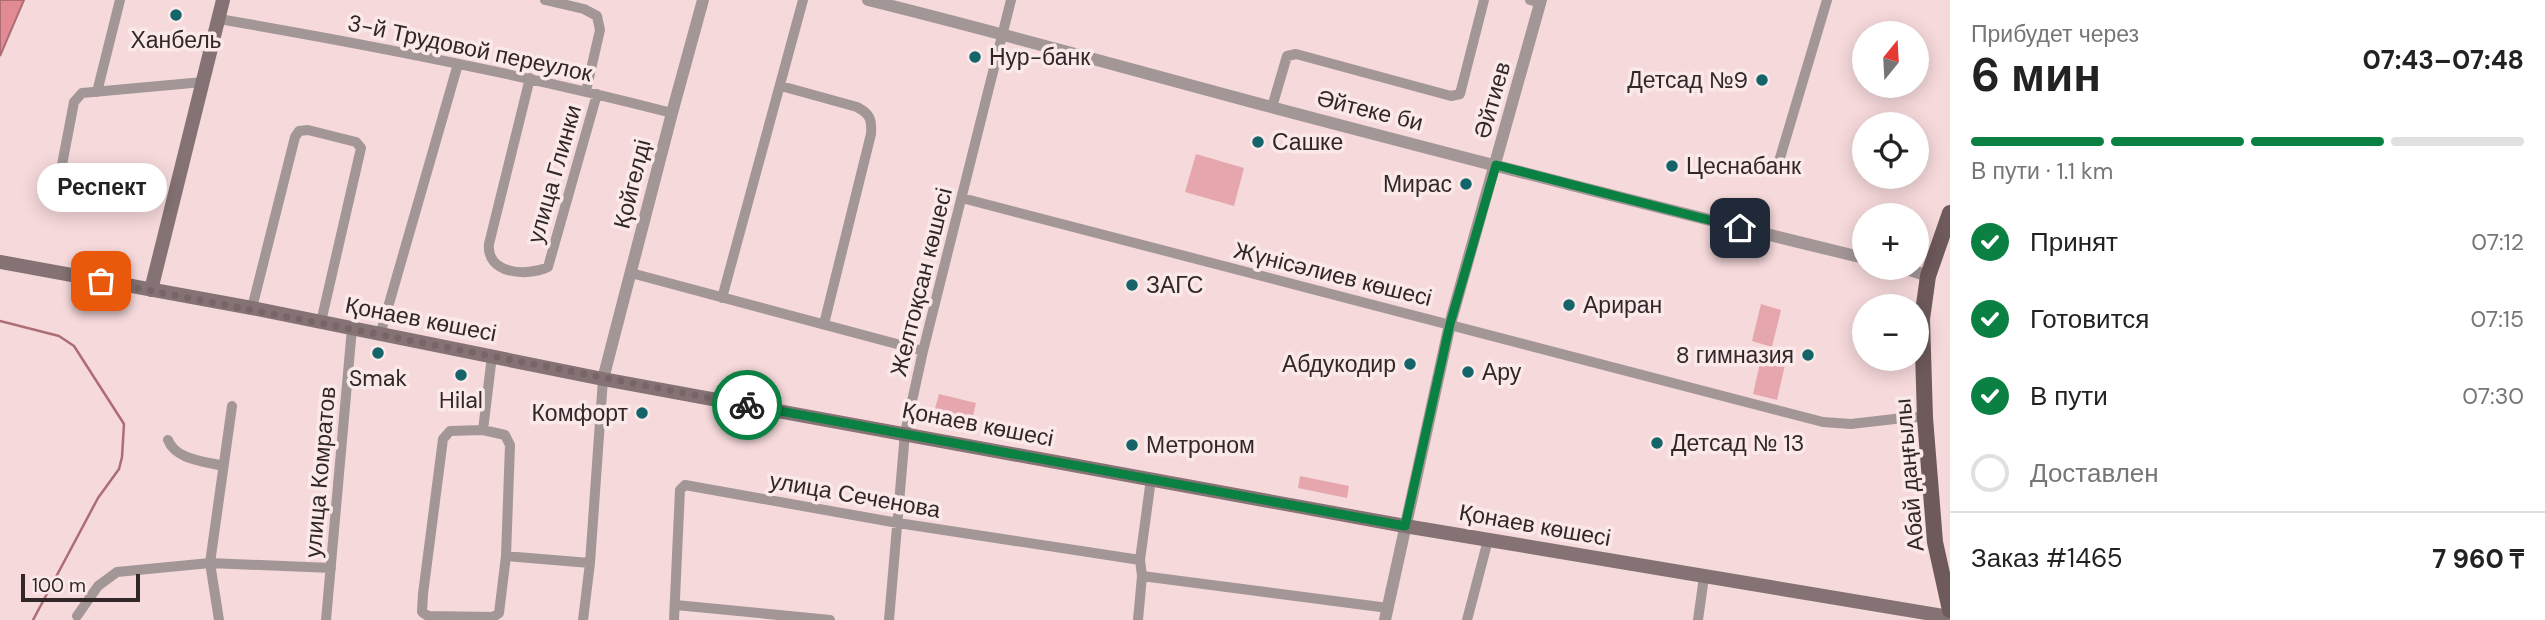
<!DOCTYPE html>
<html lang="ru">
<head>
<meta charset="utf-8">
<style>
	body { margin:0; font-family:"DM Sans",sans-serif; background:#f6f6f6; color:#222; height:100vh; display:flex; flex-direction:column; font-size:26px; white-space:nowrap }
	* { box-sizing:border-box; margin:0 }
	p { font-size:23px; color:#767676 }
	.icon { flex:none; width:38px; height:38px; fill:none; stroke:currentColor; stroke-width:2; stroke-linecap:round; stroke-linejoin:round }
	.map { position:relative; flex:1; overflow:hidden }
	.side { display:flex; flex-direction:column; background:#fff; width:595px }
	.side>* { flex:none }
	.needle { width:46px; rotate:18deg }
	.fabs { position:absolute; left:1852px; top:21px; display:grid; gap:14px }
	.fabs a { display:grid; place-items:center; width:77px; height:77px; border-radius:50%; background:#fff; box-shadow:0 4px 18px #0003; font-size:35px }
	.scale { position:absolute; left:21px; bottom:18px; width:119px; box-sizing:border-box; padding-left:7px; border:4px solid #322728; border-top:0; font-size:19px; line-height:24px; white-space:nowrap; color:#322728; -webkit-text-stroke:5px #fbe9ea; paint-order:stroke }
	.pin { position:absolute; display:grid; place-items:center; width:60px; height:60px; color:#fff; margin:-30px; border-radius:14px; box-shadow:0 4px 10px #0006 }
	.courier { position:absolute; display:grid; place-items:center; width:70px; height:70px; margin:-35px; border:5px solid #0b8043; border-radius:50%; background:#fff; color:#222; box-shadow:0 2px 9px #0007 }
	.bubble { position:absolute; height:49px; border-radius:24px; background:#fff; box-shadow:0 4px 18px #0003; font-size:23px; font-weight:700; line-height:49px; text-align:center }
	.overview em { font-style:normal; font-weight:700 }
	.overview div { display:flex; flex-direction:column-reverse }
	.overview { display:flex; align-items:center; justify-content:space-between; height:119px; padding:0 21px }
	h1 { font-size:46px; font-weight:700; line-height:52px }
	.bar { display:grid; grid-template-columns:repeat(4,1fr); gap:10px 7px; align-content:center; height:84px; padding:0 21px }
	.bar i { height:9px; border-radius:5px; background:#e0e0e0 }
	.bar .on { background:#0b8043 }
	.bar p { grid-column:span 4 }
	.line { display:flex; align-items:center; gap:18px; padding:0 21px; border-top:2px solid #e0e0e0 }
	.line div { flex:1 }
	ol { padding:0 21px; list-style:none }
	li { display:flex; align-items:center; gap:21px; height:77px }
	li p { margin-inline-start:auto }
	li .icon { padding:7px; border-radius:50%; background:#0b8043; color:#fff; stroke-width:4 }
	li:last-child { color:#767676 }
	li i { width:38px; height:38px; border:4px solid #e0e0e0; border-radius:50% }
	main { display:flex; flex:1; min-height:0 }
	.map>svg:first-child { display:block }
</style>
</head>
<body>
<main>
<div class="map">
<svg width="1950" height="620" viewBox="0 0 1950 620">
	<rect width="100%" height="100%" fill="#f6d9db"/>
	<path fill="#e5a7ad" d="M1196,154l48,14 -10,38 -49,-14z
		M1761,304l20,6 -9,37 -20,-6z
		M1763,350l24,6 -10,44 -24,-6z
		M939,394l37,9 -5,22 -38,-9z
		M1300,476l49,10 -2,12 -49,-10z"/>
	<path fill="#e28b95" stroke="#ad6d74" stroke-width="2" d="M0,0h24l-24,56z"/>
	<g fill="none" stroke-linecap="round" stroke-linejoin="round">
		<path stroke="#ad6d74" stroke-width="2.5" d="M0,321l59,15 15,10 50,78 -2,33 -3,12 -21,29 -65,122"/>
		<path stroke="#a39697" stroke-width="10" d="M545,0l39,9 13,7 3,14 -14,61
			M1530,0l11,3
			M219,19c152,26 303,55 453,94
			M530,78l-41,166c-3,30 38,33 59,23l49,-173
			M781,86l76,21c13,7 15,12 14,27l-47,190
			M97,92l23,-92
			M1272,107l15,-51 9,-2 155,42 9,-2 24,-94
			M1777,168l50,-168
			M61,170l13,-68 8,-9 121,-11
			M962,198l861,224 28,2 61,-7 13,1
			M631,273l292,78
			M722,298l81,-298
			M252,308l43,-171 4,-6 9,-1 48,12 5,6 -40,174
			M380,335l78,-271
			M483,430l22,5 5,10 -4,111 -7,57 -6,4 -65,-1 -6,-4 1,-18 20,-155 7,-8z
			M483,430l9,-74
			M168,440c8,20 36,21 55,26
			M506,556l84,7
			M1142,576l246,32
			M676,605l154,15
			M77,616l21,-30 19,-14 93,-9 121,5
			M219,620l-9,-57 22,-157
			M326,620l26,-292
			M583,620l7,-57 13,-184
			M674,620l6,-130 5,-5 213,38 242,37
			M889,620l16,-187 18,-82 88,-351
			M1138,620l4,-44 -2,-16 11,-81
			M1467,620l21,-80
			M1698,620l6,-43"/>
		<path stroke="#a39697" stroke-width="12" d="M868,0c134,33 268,71 403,107 197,52 395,103 593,151
			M1904,268l24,8
			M603,379l69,-266 31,-113
			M1385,620l65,-296 91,-324"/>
		<path stroke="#847274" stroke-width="14" d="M0,262l252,46 351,71 802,147 545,91
			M151,290l72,-290"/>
		<path stroke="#6e595b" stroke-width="16" d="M1950,213l-22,63 -6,43 3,99 10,124 15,68"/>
	</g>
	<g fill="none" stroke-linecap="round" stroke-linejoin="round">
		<path stroke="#776567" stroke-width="7" stroke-dasharray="0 12.6" d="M101,281l646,124"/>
		<path stroke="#0b8043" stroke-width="9" d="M747,405l658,121 45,-202 46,-159 244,63"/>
	</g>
	<g fill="#156469" stroke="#fbe9ea" stroke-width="2.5">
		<circle cx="176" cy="15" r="7"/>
		<circle cx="975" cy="57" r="7"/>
		<circle cx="1762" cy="80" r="7"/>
		<circle cx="1258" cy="142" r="7"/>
		<circle cx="1672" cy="166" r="7"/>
		<circle cx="1466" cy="184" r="7"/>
		<circle cx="1132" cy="285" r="7"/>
		<circle cx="1569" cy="305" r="7"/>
		<circle cx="378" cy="353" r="7"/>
		<circle cx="1808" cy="355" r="7"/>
		<circle cx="1410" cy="364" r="7"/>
		<circle cx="1468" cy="372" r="7"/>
		<circle cx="461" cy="375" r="7"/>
		<circle cx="642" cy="413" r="7"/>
		<circle cx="1657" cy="443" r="7"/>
		<circle cx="1132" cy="445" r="7"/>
	</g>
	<g text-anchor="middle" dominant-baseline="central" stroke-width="7" stroke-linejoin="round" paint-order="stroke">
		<g font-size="23" fill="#322728" stroke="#fbe9ea" text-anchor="start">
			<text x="176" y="40" text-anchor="middle">Ханбель</text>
			<text x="989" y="57">Нур-банк</text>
			<text x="1748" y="80" text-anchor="end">Детсад №9</text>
			<text x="1272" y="142">Сашке</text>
			<text x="1686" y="166">Цеснабанк</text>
			<text x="1452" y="184" text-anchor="end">Мирас</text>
			<text x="1146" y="285">ЗАГС</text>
			<text x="1583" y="305">Ариран</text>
			<text x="1794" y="355" text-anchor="end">8 гимназия</text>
			<text x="1396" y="364" text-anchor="end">Абдукодир</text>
			<text x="1482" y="372">Ару</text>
			<text x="378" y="378" text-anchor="middle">Smak</text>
			<text x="461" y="400" text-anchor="middle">Hilal</text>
			<text x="628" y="413" text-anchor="end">Комфорт</text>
			<text x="1671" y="443">Детсад № 13</text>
			<text x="1146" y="445">Метроном</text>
		</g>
		<g font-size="23" fill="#322728" stroke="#fbe9ea">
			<text transform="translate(470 48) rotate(12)">3-й Трудовой переулок</text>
			<text transform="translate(1492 100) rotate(-74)">Әйтиев</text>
			<text transform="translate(1370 110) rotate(14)">Әйтеке би</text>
			<text transform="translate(554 174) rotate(-74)">улица Глинки</text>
			<text transform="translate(632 184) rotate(-76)">Қойгелді</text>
			<text transform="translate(1333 274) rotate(14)">Жүнісәлиев көшесі</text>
			<text transform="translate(921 282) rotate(-76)">Желтоқсан көшесі</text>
			<text transform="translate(421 319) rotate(11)">Қонаев көшесі</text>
			<text transform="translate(978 424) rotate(11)">Қонаев көшесі</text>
			<text transform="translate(320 472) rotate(-85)">улица Комратов</text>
			<text transform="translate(1909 475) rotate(-95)">Абай даңғылы</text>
			<text transform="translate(855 495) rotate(10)">улица Сеченова</text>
			<text transform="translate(1535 525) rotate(10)">Қонаев көшесі</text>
		</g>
	</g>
</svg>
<div class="fabs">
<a><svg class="needle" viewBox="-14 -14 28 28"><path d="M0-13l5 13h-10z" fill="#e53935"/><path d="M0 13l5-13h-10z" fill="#767676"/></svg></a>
<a><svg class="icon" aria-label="locate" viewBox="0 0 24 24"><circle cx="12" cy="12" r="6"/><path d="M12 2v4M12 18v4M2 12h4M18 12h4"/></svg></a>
<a>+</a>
<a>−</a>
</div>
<div class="scale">100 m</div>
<div class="pin" style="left:101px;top:281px;background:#ea580c"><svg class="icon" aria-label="bag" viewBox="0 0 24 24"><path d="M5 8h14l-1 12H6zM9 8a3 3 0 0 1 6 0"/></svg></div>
<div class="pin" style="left:1740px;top:228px;background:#1f2937"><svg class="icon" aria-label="home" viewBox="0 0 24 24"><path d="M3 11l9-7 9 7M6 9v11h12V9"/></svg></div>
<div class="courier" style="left:747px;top:405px"><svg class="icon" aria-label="bike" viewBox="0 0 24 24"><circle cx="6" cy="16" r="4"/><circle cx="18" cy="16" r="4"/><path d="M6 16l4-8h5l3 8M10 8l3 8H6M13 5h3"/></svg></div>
<div class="bubble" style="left:37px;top:163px;width:130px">Респект</div>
</div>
<section class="side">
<div class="overview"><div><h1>6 мин</h1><p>Прибудет через</p></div><em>07:43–07:48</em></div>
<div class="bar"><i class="on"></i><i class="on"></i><i class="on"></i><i></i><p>В пути · 1.1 km</p></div>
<ol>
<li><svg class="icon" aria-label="check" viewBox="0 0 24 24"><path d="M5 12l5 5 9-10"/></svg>Принят<p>07:12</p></li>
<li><svg class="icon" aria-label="check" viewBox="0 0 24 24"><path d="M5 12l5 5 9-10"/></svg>Готовится<p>07:15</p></li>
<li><svg class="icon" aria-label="check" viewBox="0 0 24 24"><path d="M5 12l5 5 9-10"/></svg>В пути<p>07:30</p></li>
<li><i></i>Доставлен</li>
</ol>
<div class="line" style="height:91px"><div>Заказ #1465</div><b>7 960 ₸</b></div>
</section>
</main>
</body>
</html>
